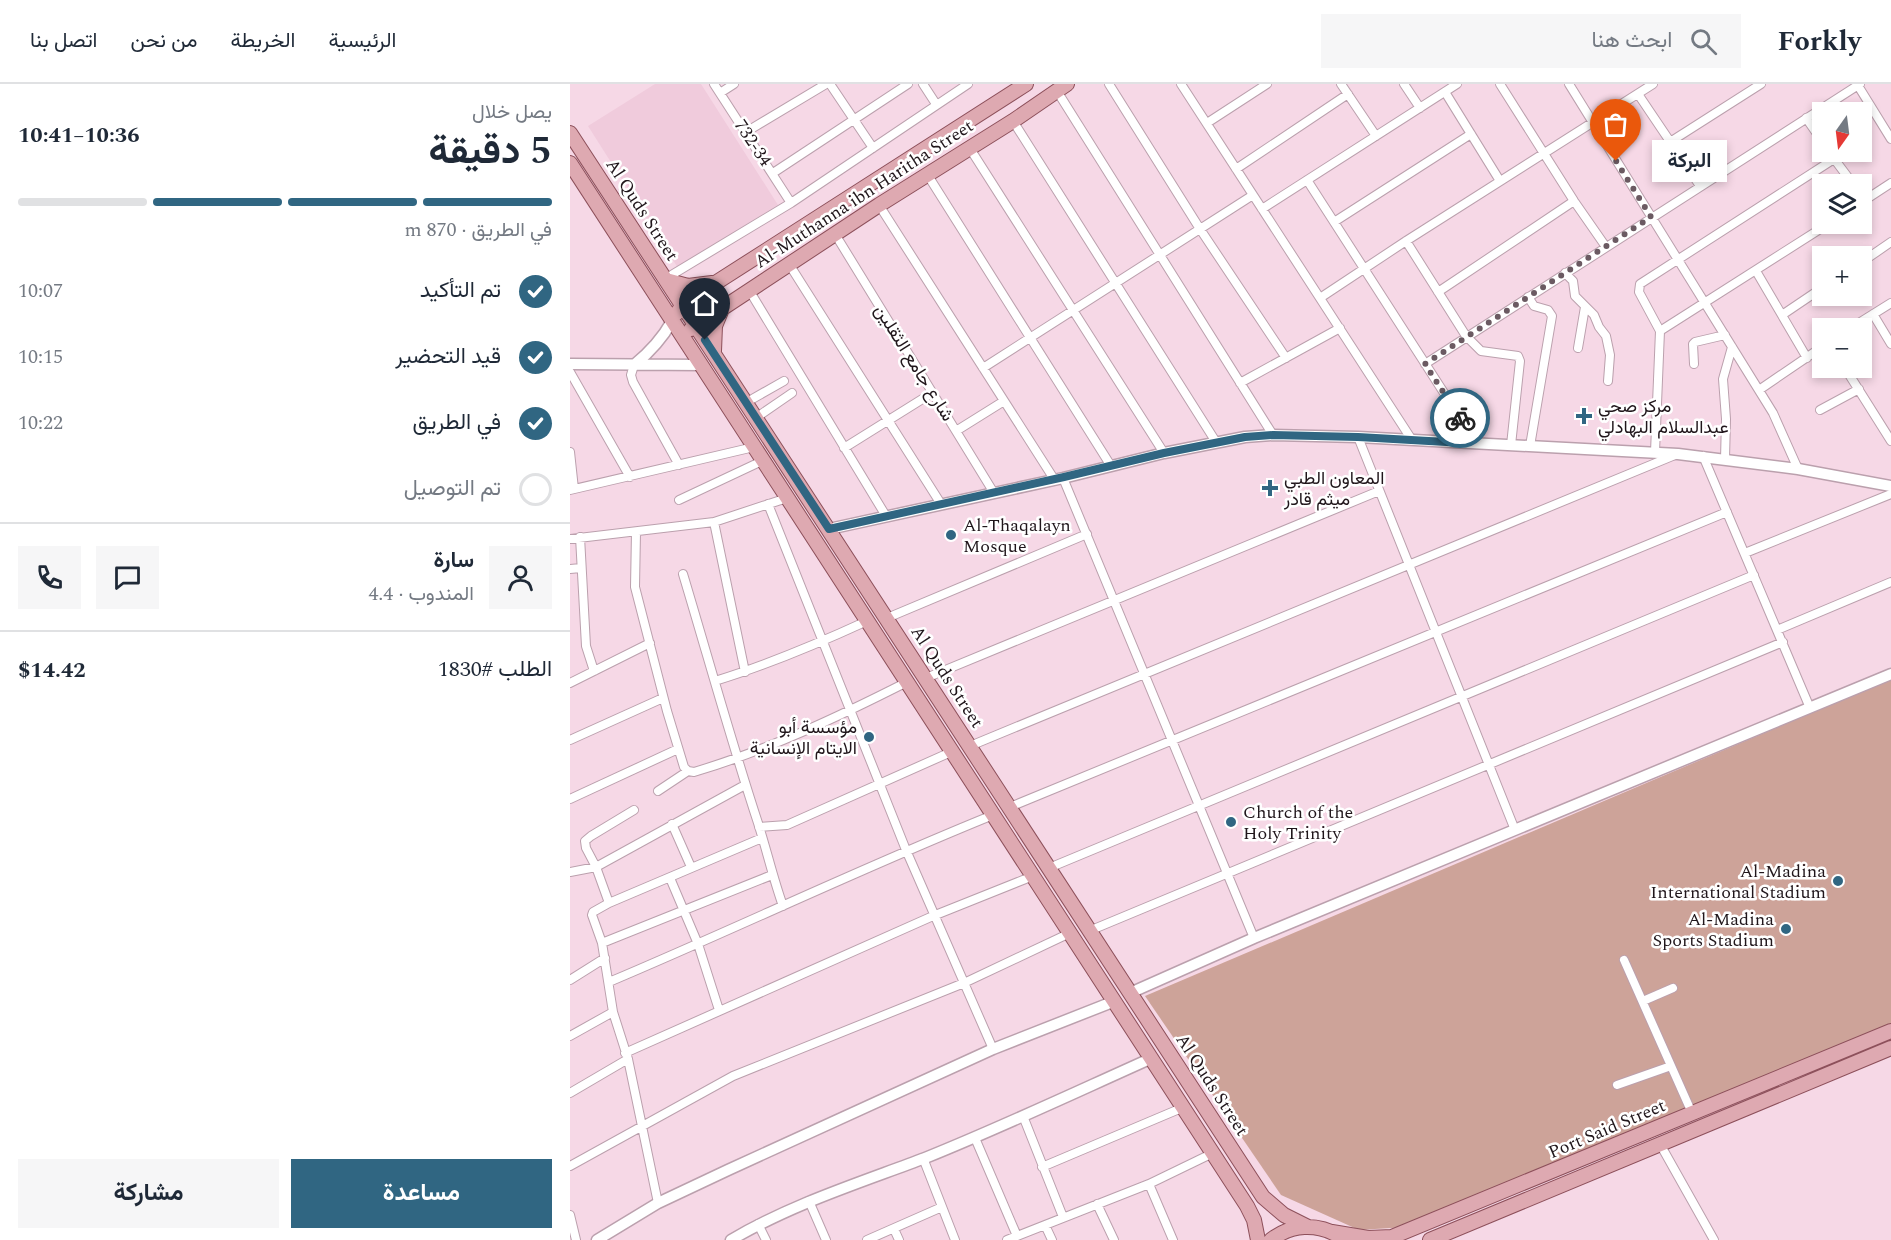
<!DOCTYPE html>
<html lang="ar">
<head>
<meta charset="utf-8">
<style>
	body { margin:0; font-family:Spectral,Vazirmatn,serif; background:#f6f6f7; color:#1f2937; direction:rtl; height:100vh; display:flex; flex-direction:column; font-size:22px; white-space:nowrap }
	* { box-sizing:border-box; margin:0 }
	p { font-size:20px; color:#747a83 }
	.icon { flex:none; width:33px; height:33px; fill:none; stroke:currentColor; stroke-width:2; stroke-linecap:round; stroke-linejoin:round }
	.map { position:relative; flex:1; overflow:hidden; direction:ltr }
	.drawer { display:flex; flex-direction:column; background:#fff; width:570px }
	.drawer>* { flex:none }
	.needle { width:39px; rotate:194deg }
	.tools { position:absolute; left:1242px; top:18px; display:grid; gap:12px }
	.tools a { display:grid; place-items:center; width:60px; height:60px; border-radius:0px; background:#fff; box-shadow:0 3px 9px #0003; font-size:30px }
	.pin { position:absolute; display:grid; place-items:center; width:51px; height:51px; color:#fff; margin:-62px -26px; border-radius:50% 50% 50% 0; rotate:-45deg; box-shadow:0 0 6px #0007 }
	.pin .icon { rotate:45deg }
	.courier { position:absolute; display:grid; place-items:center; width:60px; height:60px; margin:-30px; border:4px solid #306682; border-radius:50%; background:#fff; color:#222; box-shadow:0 2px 8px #0007 }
	.bubble { position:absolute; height:42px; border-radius:0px; background:#fff; box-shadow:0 3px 9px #0003; font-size:20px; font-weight:700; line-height:42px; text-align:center; direction:rtl }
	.overview em { font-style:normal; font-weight:700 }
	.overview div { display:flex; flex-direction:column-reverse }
	.overview { display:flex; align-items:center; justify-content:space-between; height:102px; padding:0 18px }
	h1 { font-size:39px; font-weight:700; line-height:45px }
	.bar { display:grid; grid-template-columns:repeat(4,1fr); gap:9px 6px; align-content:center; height:72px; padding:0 18px }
	.bar i { height:8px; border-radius:4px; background:#e0e1e3 }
	.bar .on { background:#306682 }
	.bar p { grid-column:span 4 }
	.line { display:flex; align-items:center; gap:15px; padding:0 18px; border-top:2px solid #e0e1e3 }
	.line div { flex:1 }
	.round { display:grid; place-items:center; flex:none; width:63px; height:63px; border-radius:0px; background:#f6f6f7 }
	ol { padding:0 18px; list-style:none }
	li { display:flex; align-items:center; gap:18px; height:66px }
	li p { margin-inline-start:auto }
	li .icon { padding:6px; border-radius:50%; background:#306682; color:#fff; stroke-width:4 }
	li:last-child { color:#747a83 }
	li i { width:33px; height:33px; border:3px solid #e0e1e3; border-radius:50% }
	.primary-button { display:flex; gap:12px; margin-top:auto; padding:12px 18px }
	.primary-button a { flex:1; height:69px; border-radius:0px; background:#306682; color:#fff; font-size:24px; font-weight:700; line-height:69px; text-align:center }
	.primary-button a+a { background:#f6f6f7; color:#1f2937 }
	header { display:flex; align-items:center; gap:36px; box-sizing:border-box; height:84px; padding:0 30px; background:#fff; border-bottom:2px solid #e0e1e3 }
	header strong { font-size:28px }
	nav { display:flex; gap:33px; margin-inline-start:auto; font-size:21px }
	.search { width:420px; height:54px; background:#f6f6f7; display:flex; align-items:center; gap:15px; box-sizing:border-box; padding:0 21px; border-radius:0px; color:#747a83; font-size:22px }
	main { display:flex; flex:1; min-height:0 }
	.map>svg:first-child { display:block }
</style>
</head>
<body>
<header>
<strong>Forkly</strong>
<div class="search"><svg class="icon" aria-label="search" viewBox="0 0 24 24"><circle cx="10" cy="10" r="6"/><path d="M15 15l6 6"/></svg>ابحث هنا</div>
<nav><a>الرئيسية</a><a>الخريطة</a><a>من نحن</a><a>اتصل بنا</a></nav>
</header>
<main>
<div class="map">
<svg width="1321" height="1156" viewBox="0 0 1321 1156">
	<rect width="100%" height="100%" fill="#f6d8e6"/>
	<path fill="#f0cbdc" d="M85,0h46l77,121 -100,63 -90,-142z"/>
	<path fill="#cda399" d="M1321,595v351l-469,196 -63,4 -78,-35 -136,-199z"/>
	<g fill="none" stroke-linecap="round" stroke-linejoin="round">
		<g stroke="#bba0ad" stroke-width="10">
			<path id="minor" d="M144,0l77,119
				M260,0l43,64
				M353,0l13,20
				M539,0l91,145 86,129
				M611,0l231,356
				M771,0l35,52
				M834,0l16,24
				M930,0l74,117 32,46
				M999,0l204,329 25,56
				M1287,0l34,55
				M487,7l216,344
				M875,8l55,89
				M150,9l14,-9
				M1068,10l62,92
				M1236,34l16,23
				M443,37l203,321
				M637,39l60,-39
				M176,48l80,-48
				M1100,58l91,-58
				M399,63l195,306
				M1259,68l24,32
				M666,85l112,-75
				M203,89l135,-89
				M357,90l184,292
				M737,96l157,244v19
				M1292,118l29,-19
				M309,121l175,274
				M692,125l195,-125
				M764,138l137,-88
				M265,150l159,259
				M836,157l60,95 15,15 37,5 2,5 -9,84
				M1292,178l29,-20
				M219,180l152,240
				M1186,187l51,87
				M995,189l8,8 2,15 19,19 5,12 7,9 4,19 -2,26
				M95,195l126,-76 177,-119
				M179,206l137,226
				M868,208l136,-91
				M958,213l6,9 14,4 4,6 -22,130
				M750,214l86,-57 247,-157
				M1303,230l18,30
				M1212,231l40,-27
				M1281,244l40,-25
				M1090,247l168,-107
				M1008,264l7,-41
				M855,280l435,-280
				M1124,280l-1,-20 2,-2 30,-7
				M64,281l-3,10 2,7 46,83
				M413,284l270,-173
				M1275,284l46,73
				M0,288l60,105
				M670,299l100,-55
				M1189,306l63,-43
				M177,318l37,-21
				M1250,326l39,-21
				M187,333l35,-24
				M386,347l48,-30
				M788,353l157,393
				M274,364l88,-55
				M0,368l4,37
				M1085,368l5,-121 -21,-39 1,-8 194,-125
				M1133,372l107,252
				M1155,375l1,-40 -3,-40 9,-32
				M493,394l191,460
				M0,406l184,-43
				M109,416l83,-39
				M198,420l138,346 87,199
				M144,438l31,150
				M66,448l-1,55 32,124 17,56 4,4
				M10,453l6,109 8,25
				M0,455l144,-17 73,-24
				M1175,469l146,-59
				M0,485l11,-1
				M113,490c25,83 48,167 75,249 9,28 15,55 25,83
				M317,534l200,-84
				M1207,546l114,-48
				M356,594l453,-187
				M145,597c52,-16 102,-37 152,-60
				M0,599l80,-40
				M0,656l93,-42
				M400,662l705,-291
				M88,707l30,-20 6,1c74,-22 144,-55 213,-90
				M0,715l108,-50
				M440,723l717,-295
				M102,740l19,43
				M189,743l28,-2 164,-73
				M479,784l705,-293
				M0,788l26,-5 149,-82
				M100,794l28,66 21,66
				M39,819l-13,-36 -10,-19 -1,-7 6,-5 43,-26
				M519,847l694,-289
				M32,859l170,-68
				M1054,876l68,153
				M0,896l35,-22
				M39,898c128,-54 255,-115 384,-167
				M1073,917l30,-13
				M0,952l43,-24
				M55,969l308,-137 100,-40
				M1047,1001l54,-19
				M0,1009l58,-34
				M453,1032l40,101
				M405,1054l42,98
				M1090,1060l54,96
				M353,1074l32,82
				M0,1082l163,-90 231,-93 106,-50
				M472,1083l142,-60
				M579,1100l24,56
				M239,1117l17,39
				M88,1119l-30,-144 -15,-47 -11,-69 -10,-28 1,-3 16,-9 153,-65
				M527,1120l17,36
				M0,1131l6,25
				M188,1140l8,16
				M475,1141l7,15
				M324,1145l5,11
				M297,1156l75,-33
				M437,1156l142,-56 64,-31"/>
		</g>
		<g stroke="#bba0ad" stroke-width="13">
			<path id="tertiary" d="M0,280l131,1
				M64,281c16,-13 28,-26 38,-44
				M259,445l234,-51 101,-25 81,-16 28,-2 85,2 320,17 120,15 93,17
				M560,909l124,-55 637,-264
				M27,1156l61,-37 70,-33 265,-121 122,-48
				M161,1156c61,-36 128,-57 194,-82 77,-31 151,-66 227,-100"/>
		</g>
		<g stroke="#8d505b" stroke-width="16">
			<path id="primary" d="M0,49l693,1064 21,18 24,12
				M0,79l677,1043 7,14 4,20
				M96,196l22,6 24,-3
				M107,229l6,-8 34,-23 309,-198
				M121,245l188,-124 134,-84 54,-37
				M144,267l1,-25 7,-17
				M762,1148l36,6 24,-1 499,-206
				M701,1156c20,-16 46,-17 68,-4
				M860,1156l461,-192"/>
		</g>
		<use href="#minor" stroke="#fff" stroke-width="8"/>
		<use href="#tertiary" stroke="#fff" stroke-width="10"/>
		<use href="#primary" stroke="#dea9b1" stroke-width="14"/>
	</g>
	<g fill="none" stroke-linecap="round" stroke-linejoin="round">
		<path stroke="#6b5a62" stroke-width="6" stroke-dasharray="0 10.8" d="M890,334l-35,-54 226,-147 -35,-56"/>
		<path stroke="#306682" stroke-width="8" d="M135,256l124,189 235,-52 100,-24 81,-16 28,-2 85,2 106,6v-19l-4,-6"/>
	</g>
	<g fill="#306682" stroke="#fff" stroke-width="2">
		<path d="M1011 323h6v6h6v6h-6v6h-6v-6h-6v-6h6z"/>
		<path d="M697 395h6v6h6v6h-6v6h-6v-6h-6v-6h6z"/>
		<circle cx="381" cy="451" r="6"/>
		<circle cx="299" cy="653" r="6"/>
		<circle cx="661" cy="738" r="6"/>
		<circle cx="1268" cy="797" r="6"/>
		<circle cx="1216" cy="845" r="6"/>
	</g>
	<g text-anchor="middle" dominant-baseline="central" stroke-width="5" stroke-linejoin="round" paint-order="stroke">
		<g font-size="18" fill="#20161b" stroke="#fff">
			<text transform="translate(183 59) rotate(56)">732-34</text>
			<text transform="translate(294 110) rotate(-33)">Al-Muthanna ibn Haritha Street</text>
			<text transform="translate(72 126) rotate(57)">Al Quds Street</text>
			<text transform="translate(344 279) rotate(58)">شارع جامع الثقلين</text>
			<text transform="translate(377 593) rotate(57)">Al Quds Street</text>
			<text transform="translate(642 1001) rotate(57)">Al Quds Street</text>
			<text transform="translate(1037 1045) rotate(-23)">Port Said Street</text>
		</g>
		<g font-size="18" fill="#20161b" stroke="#fff" text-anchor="start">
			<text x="1028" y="322">مركز صحي<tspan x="1028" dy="21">عبدالسلام البهادلي</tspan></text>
			<text x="714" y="394">المعاون الطبي<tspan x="714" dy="21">ميثم قادر</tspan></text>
			<text x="393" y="441">Al-Thaqalayn<tspan x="393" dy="21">Mosque</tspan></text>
			<text x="287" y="643" text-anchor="end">مؤسسة أبو<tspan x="287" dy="21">الايتام الإنسانية</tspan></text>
			<text x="673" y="728">Church of the<tspan x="673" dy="21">Holy Trinity</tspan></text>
			<text x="1256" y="787" text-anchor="end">Al-Madina<tspan x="1256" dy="21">International Stadium</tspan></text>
			<text x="1204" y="835" text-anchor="end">Al-Madina<tspan x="1204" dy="21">Sports Stadium</tspan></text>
		</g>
	</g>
</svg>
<div class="tools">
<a><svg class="needle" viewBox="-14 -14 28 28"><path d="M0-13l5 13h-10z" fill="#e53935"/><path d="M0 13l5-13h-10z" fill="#747a83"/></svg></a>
<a><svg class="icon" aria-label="layers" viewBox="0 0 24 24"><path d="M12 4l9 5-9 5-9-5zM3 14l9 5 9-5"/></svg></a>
<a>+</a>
<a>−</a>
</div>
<div class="pin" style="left:1046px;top:77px;background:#ea580c"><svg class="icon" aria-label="bag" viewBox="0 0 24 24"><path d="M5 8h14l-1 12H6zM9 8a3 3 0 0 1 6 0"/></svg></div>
<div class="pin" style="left:135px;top:256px;background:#1f2937"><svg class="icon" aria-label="home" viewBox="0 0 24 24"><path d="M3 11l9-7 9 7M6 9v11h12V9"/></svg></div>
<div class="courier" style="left:890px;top:334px"><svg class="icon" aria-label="bike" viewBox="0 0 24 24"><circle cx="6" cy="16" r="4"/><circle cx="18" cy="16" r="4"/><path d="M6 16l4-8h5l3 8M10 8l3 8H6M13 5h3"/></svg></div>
<div class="bubble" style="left:1082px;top:56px;width:75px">البركة</div>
</div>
<section class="drawer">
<div class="overview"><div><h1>5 دقيقة</h1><p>يصل خلال</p></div><em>10:36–10:41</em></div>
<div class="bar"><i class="on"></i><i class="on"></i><i class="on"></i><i></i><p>في الطريق · 870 m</p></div>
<ol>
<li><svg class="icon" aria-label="check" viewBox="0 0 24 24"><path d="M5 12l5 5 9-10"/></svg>تم التأكيد<p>10:07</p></li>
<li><svg class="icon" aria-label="check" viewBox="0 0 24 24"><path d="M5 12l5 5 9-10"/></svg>قيد التحضير<p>10:15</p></li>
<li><svg class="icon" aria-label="check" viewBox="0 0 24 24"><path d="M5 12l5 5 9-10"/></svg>في الطريق<p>10:22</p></li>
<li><i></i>تم التوصيل</li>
</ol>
<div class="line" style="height:108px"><a class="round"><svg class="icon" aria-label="person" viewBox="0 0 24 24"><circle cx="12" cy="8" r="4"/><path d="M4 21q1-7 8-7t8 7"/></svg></a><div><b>سارة</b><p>المندوب · 4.4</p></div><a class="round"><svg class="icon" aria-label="chat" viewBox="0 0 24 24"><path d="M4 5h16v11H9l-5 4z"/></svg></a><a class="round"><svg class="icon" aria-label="phone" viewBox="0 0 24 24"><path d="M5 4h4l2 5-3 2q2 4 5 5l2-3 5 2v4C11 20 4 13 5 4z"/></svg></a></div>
<div class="line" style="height:78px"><div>الطلب #1830</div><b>$14.42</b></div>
<div class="primary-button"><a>مساعدة</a><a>مشاركة</a></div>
</section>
</main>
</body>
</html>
